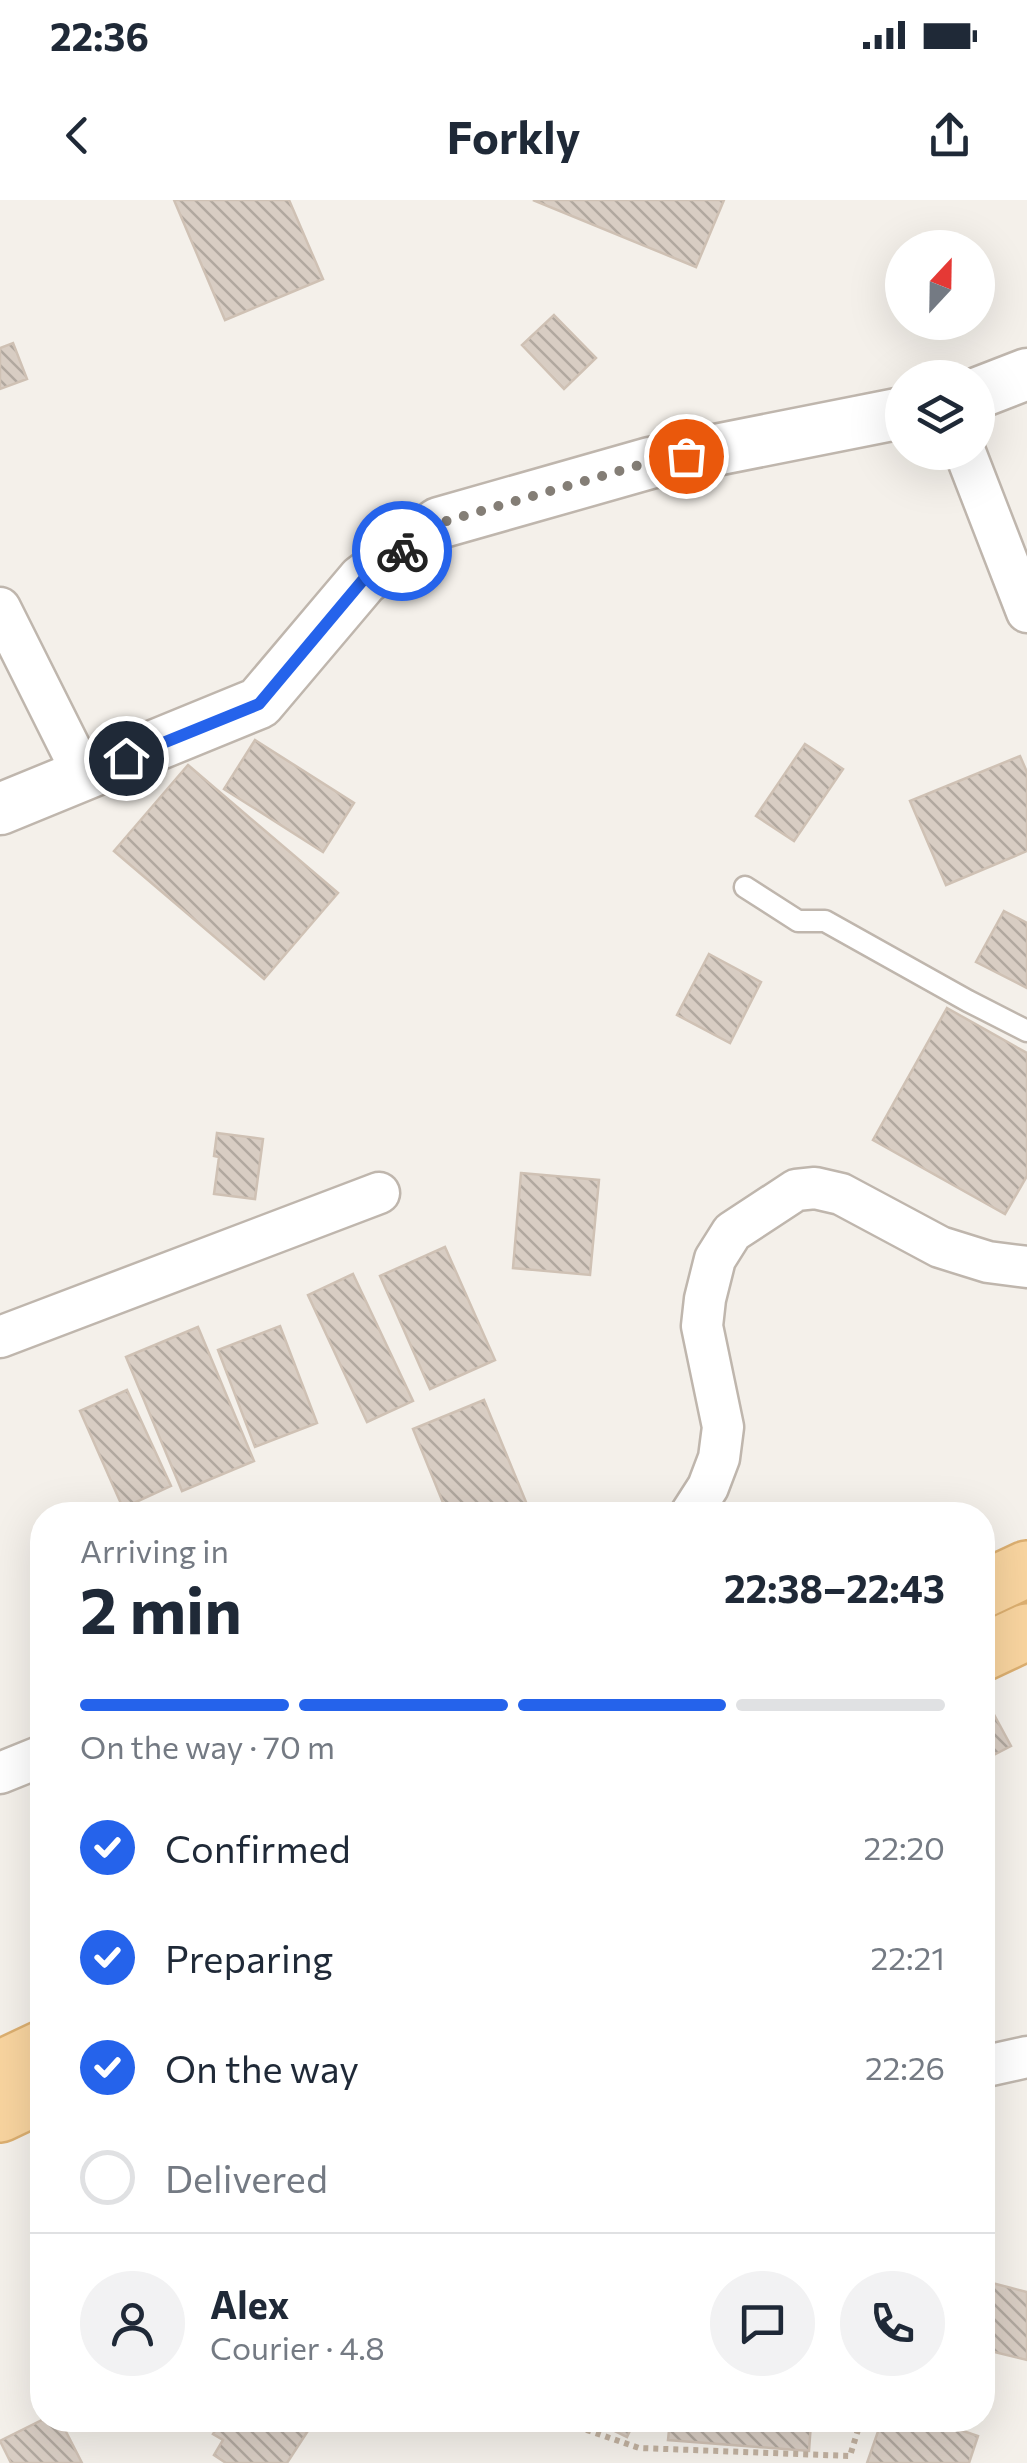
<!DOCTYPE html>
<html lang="en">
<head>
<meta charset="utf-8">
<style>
	body { margin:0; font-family:Commissioner,sans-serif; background:#f2f2f3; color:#1f2937; height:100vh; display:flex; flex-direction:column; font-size:38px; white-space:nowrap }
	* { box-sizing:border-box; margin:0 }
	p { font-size:32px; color:#747a83 }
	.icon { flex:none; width:55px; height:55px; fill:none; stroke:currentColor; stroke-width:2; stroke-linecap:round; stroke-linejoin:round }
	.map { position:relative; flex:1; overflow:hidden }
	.side { position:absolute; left:30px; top:1302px; width:965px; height:930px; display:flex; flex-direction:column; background:#fff; border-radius:40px; box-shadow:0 10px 40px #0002 }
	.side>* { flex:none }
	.needle { width:65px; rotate:22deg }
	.tools { position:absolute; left:885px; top:30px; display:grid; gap:20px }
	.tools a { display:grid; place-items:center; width:110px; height:110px; border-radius:50%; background:#fff; box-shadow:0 10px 40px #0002; font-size:50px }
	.pin { position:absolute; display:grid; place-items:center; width:85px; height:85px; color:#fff; margin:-42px; border:5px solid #fff; border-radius:50%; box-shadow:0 2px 10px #0007 }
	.courier { position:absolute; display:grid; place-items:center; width:100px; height:100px; margin:-50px; border:8px solid #2563eb; border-radius:50%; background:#fff; color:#222; box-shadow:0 2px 12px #0007 }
	.summary em { font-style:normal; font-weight:700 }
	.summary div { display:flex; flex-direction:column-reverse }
	.summary { display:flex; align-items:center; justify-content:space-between; height:170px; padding:0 50px }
	h1 { font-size:65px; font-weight:700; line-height:75px }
	.bar { display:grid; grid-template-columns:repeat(4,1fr); gap:15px 10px; align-content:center; height:120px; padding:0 50px }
	.bar i { height:12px; border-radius:8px; background:#e0e1e3 }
	.bar .current { background:#2563eb }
	.bar p { grid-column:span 4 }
	.line { display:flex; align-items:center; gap:25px; padding:0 50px; border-top:2px solid #e0e1e3 }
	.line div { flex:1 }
	.round { display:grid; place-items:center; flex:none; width:105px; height:105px; border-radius:52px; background:#f2f2f3 }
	ol { padding:0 50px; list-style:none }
	li { display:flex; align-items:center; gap:30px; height:110px }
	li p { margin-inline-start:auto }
	li .icon { padding:10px; border-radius:50%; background:#2563eb; color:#fff; stroke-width:4 }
	li:last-child { color:#747a83 }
	li i { width:55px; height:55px; border:5px solid #e0e1e3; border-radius:50% }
	.status { display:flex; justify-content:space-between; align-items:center; height:70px; padding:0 50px; background:#fff; direction:ltr }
	.status svg { height:28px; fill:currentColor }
	header { display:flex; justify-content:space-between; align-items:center; height:130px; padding:0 50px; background:#fff; font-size:45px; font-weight:700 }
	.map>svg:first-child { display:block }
</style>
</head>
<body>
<div class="status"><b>22:36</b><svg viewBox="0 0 49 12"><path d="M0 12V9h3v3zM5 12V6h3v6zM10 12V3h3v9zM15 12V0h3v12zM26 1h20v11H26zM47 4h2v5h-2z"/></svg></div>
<header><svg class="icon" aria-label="back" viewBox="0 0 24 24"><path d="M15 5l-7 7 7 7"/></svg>Forkly<svg class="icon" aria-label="share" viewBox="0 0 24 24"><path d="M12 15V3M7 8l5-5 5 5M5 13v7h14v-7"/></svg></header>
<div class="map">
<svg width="1027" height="2263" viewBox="0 0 1027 2263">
	<defs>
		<pattern id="building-back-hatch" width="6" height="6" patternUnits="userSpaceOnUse" patternTransform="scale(2.5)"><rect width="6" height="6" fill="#d8cdc3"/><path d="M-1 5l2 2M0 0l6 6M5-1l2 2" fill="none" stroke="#b1a89f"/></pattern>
	</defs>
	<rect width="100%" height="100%" fill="#f4f0ea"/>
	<path fill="url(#building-back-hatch)" stroke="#cfc1b4" stroke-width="2.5" d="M174,0h115l34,79 -98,41z
		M533,0h191l-28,67z
		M554,115l42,43 -32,31 -42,-44z
		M13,143l14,36 -27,10v-41z
		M255,540l99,63 -31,49 -99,-63z
		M805,544l38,25 -49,72 -38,-25z
		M1020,556l7,16v79l-81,34 -36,-84z
		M188,565l150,128 -74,86 -150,-128z
		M1004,711l23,12v65l-51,-26z
		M709,754l52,28 -31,61 -53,-28z
		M947,808l80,45v123l-22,38 -132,-74z
		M217,933l46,6 -8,60 -41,-5 5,-37 -5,-1z
		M521,973l78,7 -9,95 -77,-7z
		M445,1047l50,113 -65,29 -50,-113z
		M353,1074l60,127 -46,21 -59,-127z
		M280,1126l37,97 -62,24 -37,-97z
		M198,1127l56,134 -72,30 -56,-134z
		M127,1190l44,96 -48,22 -43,-97z
		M484,1200l42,102 -33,13h-45l-35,-86z
		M991,1509l20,37 -29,15v-48z
		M992,2083l35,9v68l-45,-11v-30z
		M42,2220h18l22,43h-71l-11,-22z
		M222,2220h93l-28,43h-61l-12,-8 9,-15 -10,-6z
		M592,2220h43l-8,17z
		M670,2220h145v4l-4,-1 -2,28 -141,-11z
		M882,2220h49l47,16 -9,27h-102z"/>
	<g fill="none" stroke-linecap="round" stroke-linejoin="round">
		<g stroke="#bfb6ad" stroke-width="25">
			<path id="service" d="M745,687l53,34h27l143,80 59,30"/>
		</g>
		<g stroke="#bfb6ad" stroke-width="45">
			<path id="minor" d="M965,252l62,160
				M0,408l84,168
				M0,1137l379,-144
				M690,1315l18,-28 11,-29 4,-31 -21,-101 3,-27 10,-40 17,-27 64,-42 19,-2 26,6 99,53 48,15 39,5
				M0,1573l42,-17
				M982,1867l45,-10"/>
		</g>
		<g stroke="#bfb6ad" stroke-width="55">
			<path id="tertiary" d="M978,193l49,-19
				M0,609l259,-106 104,-123 76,-57 211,-60 252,-50"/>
		</g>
		<g stroke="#dcaf70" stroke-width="60">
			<path id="primary" d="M982,1390l45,-21
				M982,1453l45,-21
				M0,1869l42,-20
				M0,1914l42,-20"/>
		</g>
		<path stroke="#c0b09f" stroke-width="6" stroke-dasharray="5 5" stroke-linecap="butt" d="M558,2220l81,28 211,8 11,-36"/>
		<use href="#service" stroke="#fff" stroke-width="20"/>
		<use href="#minor" stroke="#fff" stroke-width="40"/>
		<use href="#tertiary" stroke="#fff" stroke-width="50"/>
		<use href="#primary" stroke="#f8d49f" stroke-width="55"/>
	</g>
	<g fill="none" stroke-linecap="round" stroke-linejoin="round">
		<path stroke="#847e76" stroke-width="10" stroke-dasharray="0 18" d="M402,351l38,-28 210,-61 36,-6"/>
		<path stroke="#2563eb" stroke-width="12" d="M126,558l133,-54 104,-124 39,-29"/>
	</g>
</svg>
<div class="tools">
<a><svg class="needle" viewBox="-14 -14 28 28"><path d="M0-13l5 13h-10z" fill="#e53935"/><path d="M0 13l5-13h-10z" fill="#747a83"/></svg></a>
<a><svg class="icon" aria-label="layers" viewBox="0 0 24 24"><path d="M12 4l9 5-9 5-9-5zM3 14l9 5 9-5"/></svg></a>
</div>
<div class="pin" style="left:686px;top:256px;background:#ea580c"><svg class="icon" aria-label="bag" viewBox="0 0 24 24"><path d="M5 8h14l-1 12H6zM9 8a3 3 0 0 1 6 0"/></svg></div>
<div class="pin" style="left:126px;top:558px;background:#1f2937"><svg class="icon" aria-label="home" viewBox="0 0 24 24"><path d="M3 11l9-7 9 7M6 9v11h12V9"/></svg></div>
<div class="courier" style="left:402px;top:351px"><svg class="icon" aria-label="bike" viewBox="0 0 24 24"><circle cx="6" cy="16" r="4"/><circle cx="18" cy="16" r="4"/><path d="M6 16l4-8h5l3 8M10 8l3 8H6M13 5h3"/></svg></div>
<section class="side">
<div class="summary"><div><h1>2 min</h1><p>Arriving in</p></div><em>22:38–22:43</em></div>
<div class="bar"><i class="current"></i><i class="current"></i><i class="current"></i><i></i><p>On the way · 70 m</p></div>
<ol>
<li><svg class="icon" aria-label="check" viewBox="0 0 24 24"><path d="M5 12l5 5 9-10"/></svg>Confirmed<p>22:20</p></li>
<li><svg class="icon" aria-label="check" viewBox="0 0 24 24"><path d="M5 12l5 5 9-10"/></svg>Preparing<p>22:21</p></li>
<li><svg class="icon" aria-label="check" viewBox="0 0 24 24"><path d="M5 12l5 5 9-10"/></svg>On the way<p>22:26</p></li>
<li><i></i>Delivered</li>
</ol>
<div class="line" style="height:180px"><a class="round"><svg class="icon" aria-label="person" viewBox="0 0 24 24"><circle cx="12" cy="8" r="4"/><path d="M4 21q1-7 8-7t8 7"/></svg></a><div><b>Alex</b><p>Courier · 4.8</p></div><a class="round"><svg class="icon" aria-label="chat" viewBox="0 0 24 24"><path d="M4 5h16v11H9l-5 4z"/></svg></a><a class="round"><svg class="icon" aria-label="phone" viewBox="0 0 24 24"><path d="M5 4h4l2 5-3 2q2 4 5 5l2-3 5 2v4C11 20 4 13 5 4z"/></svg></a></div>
</section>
</div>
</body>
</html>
